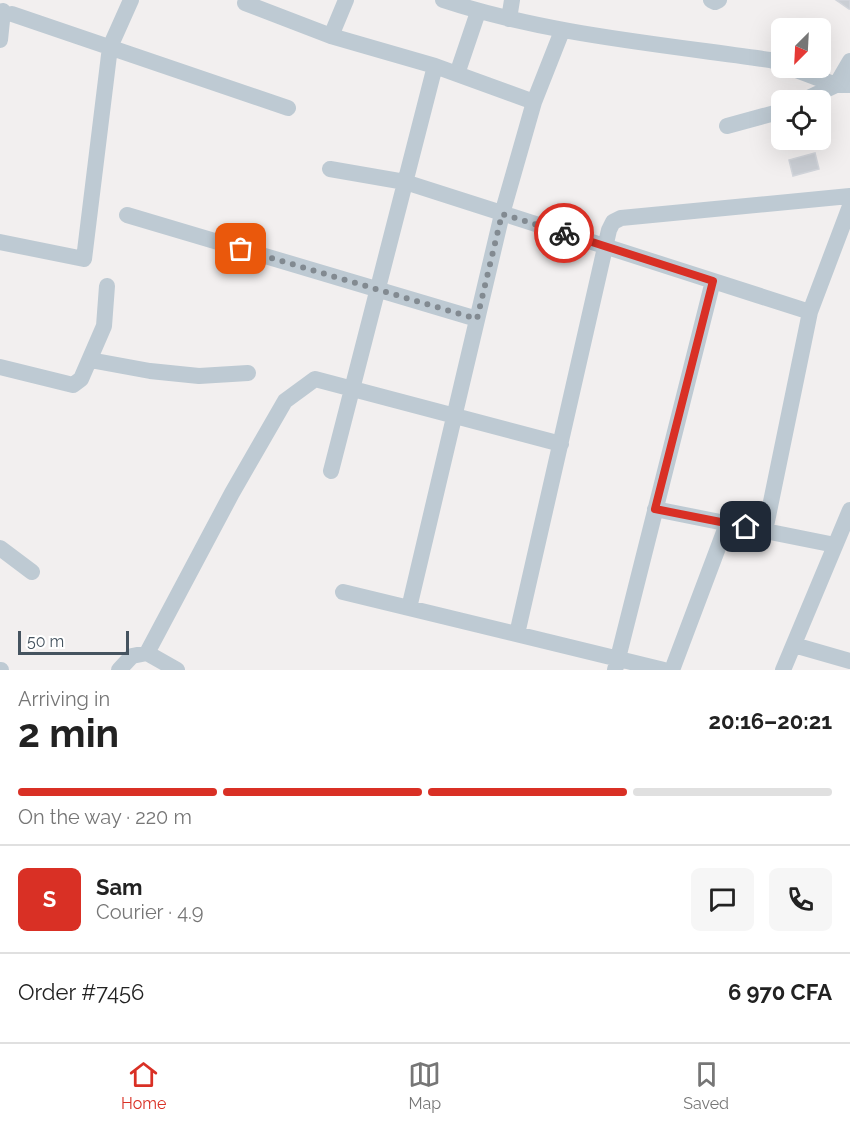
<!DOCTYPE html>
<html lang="en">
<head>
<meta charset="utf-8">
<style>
	body { margin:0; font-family:Raleway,sans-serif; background:#f6f6f6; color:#222; height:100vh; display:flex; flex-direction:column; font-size:22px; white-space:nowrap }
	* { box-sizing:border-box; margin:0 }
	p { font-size:20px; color:#767676 }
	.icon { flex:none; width:33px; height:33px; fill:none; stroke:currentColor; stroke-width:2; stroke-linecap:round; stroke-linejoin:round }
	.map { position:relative; height:670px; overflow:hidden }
	.drawer { display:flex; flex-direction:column; background:#fff; flex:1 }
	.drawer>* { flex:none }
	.needle { width:39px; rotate:204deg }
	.fabs { position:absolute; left:771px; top:18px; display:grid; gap:12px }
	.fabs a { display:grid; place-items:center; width:60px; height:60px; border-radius:9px; background:#fff; box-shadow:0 6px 24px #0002; font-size:30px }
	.scale { position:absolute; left:18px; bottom:15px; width:111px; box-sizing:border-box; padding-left:6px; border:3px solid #45535f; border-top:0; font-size:16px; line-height:21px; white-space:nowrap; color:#45535f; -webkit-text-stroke:4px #fff; paint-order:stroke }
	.pin { position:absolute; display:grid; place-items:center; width:51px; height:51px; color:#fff; margin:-26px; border-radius:12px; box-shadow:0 3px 9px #0006 }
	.courier { position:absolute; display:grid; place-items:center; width:60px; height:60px; margin:-30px; border:4px solid #d93025; border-radius:50%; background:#fff; color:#222; box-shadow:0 2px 8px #0007 }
	.head em { font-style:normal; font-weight:700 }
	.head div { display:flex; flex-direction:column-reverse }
	.head { display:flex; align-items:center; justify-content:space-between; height:102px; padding:0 18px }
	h1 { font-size:39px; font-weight:700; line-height:45px }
	.bar { display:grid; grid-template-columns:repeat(4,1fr); gap:9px 6px; align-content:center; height:72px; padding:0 18px }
	.bar i { height:8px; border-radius:4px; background:#e0e0e0 }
	.bar .on { background:#d93025 }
	.bar p { grid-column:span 4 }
	.line { display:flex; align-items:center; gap:15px; padding:0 18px; border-top:2px solid #e0e0e0 }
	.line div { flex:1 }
	.round { display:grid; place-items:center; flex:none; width:63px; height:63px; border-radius:9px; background:#f6f6f6 }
	.tab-bar { display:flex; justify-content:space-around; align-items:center; height:84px; border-top:2px solid #e0e0e0; background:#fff; font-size:16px; color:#767676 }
	.tab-bar a { display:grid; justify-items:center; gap:3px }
	.tab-bar .on { color:#d93025 }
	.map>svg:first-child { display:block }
</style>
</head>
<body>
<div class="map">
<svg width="850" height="670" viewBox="0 0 850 670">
	<rect width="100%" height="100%" fill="#f2efef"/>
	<path fill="#caced4" stroke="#d2d5db" stroke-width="1.5" d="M836,0h14v9h-1z
		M815,153l4,16 -26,7 -4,-16z"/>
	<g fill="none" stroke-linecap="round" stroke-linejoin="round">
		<path stroke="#becad3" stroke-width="16" d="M443,0c106,35 218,44 327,60l12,4
			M711,0l4,2 4,-2
			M245,3l86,33 104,30 99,36
			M12,14l276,94
			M509,19l3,-19
			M331,36l15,-36
			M0,40l3,-29
			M791,68l45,17h14
			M457,74l21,-62
			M804,100l32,-15 14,-24
			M727,126l55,-15
			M330,169l75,13 405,130
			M127,215l350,104
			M0,242l84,17 26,-212 21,-47
			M90,360l60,11 49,5 49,-3
			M0,367l73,18 8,-6 23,-53 3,-40
			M331,471l104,-405
			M655,509l180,36
			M765,531l45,-219 40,-106
			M0,548l32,24
			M343,592l321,78
			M409,608l93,-394 32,-112 28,-71
			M517,634l92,-404 4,-8 8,-4 229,-22
			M794,645l56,16
			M147,653l85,-160 53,-92 30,-22 246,65
			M0,670h1
			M119,670l13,-14 15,-3 30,17
			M615,670l98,-389
			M672,670l55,-146
			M783,670l67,-160"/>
	</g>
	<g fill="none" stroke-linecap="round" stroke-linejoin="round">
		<path stroke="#828a91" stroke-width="6" stroke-dasharray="0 10.8" d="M241,249l236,70 25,-105 62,19"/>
		<path stroke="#d93025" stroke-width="8" d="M564,233l149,48 -58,228 91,18"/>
	</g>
</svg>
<div class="fabs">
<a><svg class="needle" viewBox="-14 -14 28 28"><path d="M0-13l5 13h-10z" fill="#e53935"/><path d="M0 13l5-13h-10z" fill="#767676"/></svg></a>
<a><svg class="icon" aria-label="locate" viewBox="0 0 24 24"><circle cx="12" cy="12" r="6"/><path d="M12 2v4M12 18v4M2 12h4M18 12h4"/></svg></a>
</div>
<div class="scale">50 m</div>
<div class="pin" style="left:241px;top:249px;background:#ea580c"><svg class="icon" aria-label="bag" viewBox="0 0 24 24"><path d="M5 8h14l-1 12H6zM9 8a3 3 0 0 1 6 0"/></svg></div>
<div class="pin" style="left:746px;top:527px;background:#1f2937"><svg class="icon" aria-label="home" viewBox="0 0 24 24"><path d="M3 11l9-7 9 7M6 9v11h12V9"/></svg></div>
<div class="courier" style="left:564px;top:233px"><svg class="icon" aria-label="bike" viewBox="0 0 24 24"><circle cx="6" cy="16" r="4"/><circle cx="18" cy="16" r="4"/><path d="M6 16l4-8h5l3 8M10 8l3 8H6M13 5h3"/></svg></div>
</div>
<section class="drawer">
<div class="head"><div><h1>2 min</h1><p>Arriving in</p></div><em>20:16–20:21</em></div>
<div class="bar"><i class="on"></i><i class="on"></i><i class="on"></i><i></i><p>On the way · 220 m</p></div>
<div class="line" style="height:108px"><b class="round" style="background:#d93025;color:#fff">S</b><div><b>Sam</b><p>Courier · 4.9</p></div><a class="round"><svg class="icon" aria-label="chat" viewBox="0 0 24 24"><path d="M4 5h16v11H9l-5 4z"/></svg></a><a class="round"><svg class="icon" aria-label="phone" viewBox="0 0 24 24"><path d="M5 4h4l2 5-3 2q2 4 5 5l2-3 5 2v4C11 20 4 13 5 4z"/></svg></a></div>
<div class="line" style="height:78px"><div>Order #7456</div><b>6 970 CFA</b></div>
</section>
<nav class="tab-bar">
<a class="on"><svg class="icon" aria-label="home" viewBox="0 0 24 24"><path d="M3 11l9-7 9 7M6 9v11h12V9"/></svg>Home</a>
<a><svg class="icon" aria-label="map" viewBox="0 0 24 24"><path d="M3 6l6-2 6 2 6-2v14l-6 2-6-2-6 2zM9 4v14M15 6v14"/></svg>Map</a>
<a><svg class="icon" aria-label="saved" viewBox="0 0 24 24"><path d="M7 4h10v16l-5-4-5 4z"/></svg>Saved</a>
</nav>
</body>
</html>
